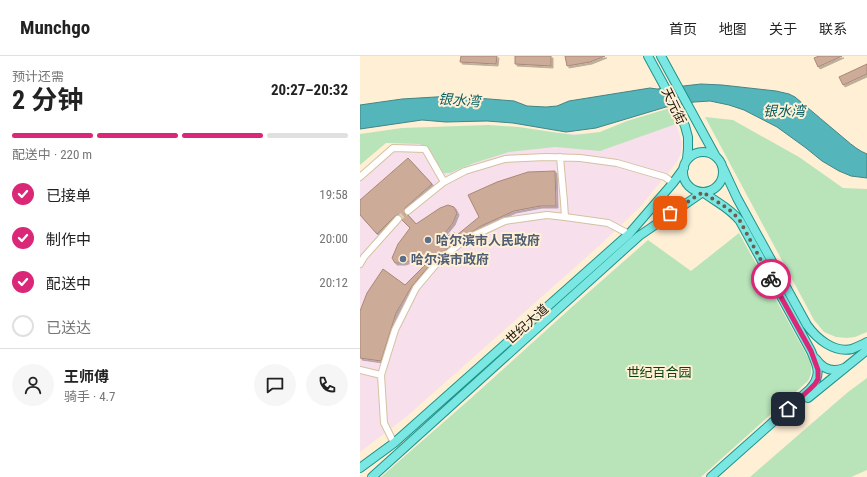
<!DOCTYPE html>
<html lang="zh">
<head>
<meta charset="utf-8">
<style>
	body { margin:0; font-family:"Roboto Condensed","Noto Sans SC",sans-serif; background:#f6f6f6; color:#222; height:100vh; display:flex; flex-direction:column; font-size:15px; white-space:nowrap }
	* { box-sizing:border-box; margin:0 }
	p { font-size:13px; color:#767676 }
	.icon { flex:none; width:22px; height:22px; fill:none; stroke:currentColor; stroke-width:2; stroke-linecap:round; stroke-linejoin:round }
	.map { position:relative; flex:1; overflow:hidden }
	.drawer { display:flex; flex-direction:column; background:#fff; width:360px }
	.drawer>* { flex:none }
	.pin { position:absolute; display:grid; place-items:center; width:34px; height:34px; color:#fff; margin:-17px; border-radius:8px; box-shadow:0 2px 6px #0006 }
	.courier { position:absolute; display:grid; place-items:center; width:40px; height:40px; margin:-20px; border:3px solid #db2777; border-radius:50%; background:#fff; color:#222; box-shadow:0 1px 5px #0007 }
	.head em { font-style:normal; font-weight:700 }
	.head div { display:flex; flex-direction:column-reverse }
	.head { display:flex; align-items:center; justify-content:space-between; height:68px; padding:0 12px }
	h1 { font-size:26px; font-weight:700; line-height:30px }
	.bar { display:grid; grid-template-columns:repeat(4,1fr); gap:6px 4px; align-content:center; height:48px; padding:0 12px }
	.bar i { height:5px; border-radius:3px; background:#e0e0e0 }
	.bar .active { background:#db2777 }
	.bar p { grid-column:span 4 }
	.line { display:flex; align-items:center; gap:10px; padding:0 12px; border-top:1px solid #e0e0e0 }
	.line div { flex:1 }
	.round { display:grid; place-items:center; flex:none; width:42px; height:42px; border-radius:21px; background:#f6f6f6 }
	ol { padding:0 12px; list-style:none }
	li { display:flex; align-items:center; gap:12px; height:44px }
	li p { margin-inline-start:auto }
	li .icon { padding:4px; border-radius:50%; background:#db2777; color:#fff; stroke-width:4 }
	li:last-child { color:#767676 }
	li i { width:22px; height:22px; border:2px solid #e0e0e0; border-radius:50% }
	header { display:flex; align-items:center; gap:24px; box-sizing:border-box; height:56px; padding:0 20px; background:#fff; border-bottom:1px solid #e0e0e0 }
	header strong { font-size:19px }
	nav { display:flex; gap:22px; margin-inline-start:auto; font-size:14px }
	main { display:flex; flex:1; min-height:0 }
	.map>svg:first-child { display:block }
</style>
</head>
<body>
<header>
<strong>Munchgo</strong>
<nav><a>首页</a><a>地图</a><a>关于</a><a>联系</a></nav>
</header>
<main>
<section class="drawer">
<div class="head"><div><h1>2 分钟</h1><p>预计还需</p></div><em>20:27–20:32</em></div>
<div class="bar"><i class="active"></i><i class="active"></i><i class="active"></i><i></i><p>配送中 · 220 m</p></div>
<ol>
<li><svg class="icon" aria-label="check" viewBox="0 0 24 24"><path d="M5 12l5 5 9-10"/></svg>已接单<p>19:58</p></li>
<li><svg class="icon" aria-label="check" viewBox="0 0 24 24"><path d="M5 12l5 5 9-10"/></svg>制作中<p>20:00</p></li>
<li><svg class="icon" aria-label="check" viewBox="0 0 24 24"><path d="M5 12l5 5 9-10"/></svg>配送中<p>20:12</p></li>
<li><i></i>已送达</li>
</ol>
<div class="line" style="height:72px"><a class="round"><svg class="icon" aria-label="person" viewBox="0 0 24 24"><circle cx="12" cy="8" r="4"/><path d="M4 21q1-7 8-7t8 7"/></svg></a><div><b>王师傅</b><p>骑手 · 4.7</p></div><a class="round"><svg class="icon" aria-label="chat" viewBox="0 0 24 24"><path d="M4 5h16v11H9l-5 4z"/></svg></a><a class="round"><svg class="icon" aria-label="phone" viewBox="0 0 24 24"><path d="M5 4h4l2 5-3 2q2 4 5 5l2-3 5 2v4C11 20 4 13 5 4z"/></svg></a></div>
</section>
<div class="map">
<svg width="507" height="421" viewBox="0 0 507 421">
	<defs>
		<filter id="shadow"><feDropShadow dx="2" dy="2" stdDeviation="0" flood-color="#0004"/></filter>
	</defs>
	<rect width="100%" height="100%" fill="#ffefd5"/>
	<path fill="#f7e0ec" d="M311,52l11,35 -1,10 -4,9 -37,45 -41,39 -194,172 -45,34v-270l56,-51 181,3z"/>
	<path fill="#b9e4ba" d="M310,52l6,16 -76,27 -45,-4 -46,5 -35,11 -24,10h-7l-11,-19 -12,-10 -34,-1 -26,22v-31l42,-6 86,-3 31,2 33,5 22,3 26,-3 27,-11z
		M345,61l28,3 66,37 44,31 24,1v143l-12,5 -8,1 -11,-1 -12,-5 -10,-12z
		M379,177l71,128c2,8 2,13 -2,20l-107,96h-320l89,-78 103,-93 75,-66 43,31z
		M507,322v92l-16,7h-101l98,-85z"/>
	<path fill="#54b6bb" stroke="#438585" d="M341,28l21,1 54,6 13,3 6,3c17,14 34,29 51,43 6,5 13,11 21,14v24l-16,-2 -12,-5 -17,-10 -16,-13 -29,-21 -33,-17 -15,-5 -19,-4 -16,1 -28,5 -70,21 -30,4 -53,-9 -26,-2 -41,1 -24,-2 -62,9v-24l42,-6 50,-3 62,5 13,5 19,1 11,-1 12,-5 81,-13 7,1z"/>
	<path fill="#cdab99" stroke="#aa8878" filter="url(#shadow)" d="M101,0h36l-1,8 -36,-2z
		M155,0h36v10l-36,-2z
		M205,0h40l-15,6 -23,4z
		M459,0h23l-24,11 -4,-9z
		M507,8v10l-24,11 -4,-8z
		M48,102l24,26 -27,24 -1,3 1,3 3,1 8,9 24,-16 8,-3 6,2 3,6 -4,10 -18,22 19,-13 3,3 22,-18 -11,-22 29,-13 31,-10 27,-1 1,35h-16l-26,5 -33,15 -6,4 -14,7 -27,23 -22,26 -16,27 -15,48 -21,-3v-47l7,-18 16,-24 22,16 21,-21 -6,-8 -3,2 -13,5h-9l-3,-5 6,-14 12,-16 -8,-8 -1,-5h-4l-2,1 -18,18 -17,-19v-15z"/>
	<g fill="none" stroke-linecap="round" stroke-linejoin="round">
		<path stroke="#ddceb6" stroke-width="6" stroke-dasharray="6 3" stroke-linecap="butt" d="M38,163l10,-8"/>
		<g stroke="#d4c1a1" stroke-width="8">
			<path id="minor" d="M200,101l4,45 1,15
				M0,121l33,-29 32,1 19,33
				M48,155l36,-29 21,-11 40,-12 41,-2 34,1 37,5 48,14 8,6
				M0,208l4,-7 34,-38
				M0,314l21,5
				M34,387l-10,-20 -3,-48 14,-45 21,-42 21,-25 27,-23 41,-19 42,-6 18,2 43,6 21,11"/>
		</g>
		<g stroke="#1f9289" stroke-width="10">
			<path id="major" d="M288,0l31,57 6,13 3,11v12l-1,10
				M301,0l54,99
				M323 116a20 20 0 1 1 40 0a20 20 0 1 1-40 0Z
				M363,112l14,30 70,127c10,14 27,28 45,24 5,-2 10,-4 15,-7
				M456,303c7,10 16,14 28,9
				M448,342l59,-48
				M0,412l34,-25 235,-209 44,-51 11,-15
				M12,421l267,-241 64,-44c14,11 26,15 37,29l71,130c7,16 11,24 -1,38l-99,88"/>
		</g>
		<use href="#minor" stroke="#fff" stroke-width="6"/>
		<use href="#major" stroke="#7ae7e2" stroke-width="8"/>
	</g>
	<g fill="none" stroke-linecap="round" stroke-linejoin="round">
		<path stroke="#6a6050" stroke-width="4" stroke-dasharray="0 7.2" d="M310,157l33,-21c14,11 27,15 37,29l31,58"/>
		<path stroke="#db2777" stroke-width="5" d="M411,223l40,72 7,19v9l-3,5 -5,5 -22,20"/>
	</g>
	<g fill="#5c6f8a" stroke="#ffefd5" stroke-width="1.5">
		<circle cx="68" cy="184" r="4"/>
		<circle cx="43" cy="203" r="4"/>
	</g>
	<g text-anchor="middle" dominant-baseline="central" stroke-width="4" stroke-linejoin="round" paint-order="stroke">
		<g font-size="13" fill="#1a1308" stroke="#ffefd5">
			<text transform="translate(314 50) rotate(64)">天元街</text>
			<text transform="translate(167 268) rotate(-42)">世纪大道</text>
		</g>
		<g font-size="13" font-weight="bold" fill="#4e5e75" stroke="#ffefd5" text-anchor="start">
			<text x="76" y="184">哈尔滨市人民政府</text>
			<text x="51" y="203">哈尔滨市政府</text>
		</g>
		<g font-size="13" fill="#084312" stroke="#ffefd5">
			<text x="299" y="316">世纪百合园</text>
		</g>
		<g font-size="14" font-style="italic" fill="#065e62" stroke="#ffefd5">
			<text transform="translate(99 44) rotate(4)">银水湾</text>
			<text x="424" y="55">银水湾</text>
		</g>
	</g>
</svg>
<div class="pin" style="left:310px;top:157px;background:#ea580c"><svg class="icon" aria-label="bag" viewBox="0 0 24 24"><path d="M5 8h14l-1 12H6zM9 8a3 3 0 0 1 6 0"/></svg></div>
<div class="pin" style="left:428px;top:353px;background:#1f2937"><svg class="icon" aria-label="home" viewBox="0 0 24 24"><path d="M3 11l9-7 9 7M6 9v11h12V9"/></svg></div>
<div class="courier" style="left:411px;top:223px"><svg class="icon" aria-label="bike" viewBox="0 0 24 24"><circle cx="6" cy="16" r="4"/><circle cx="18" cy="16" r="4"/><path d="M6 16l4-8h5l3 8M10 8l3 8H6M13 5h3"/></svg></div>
</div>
</main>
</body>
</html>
